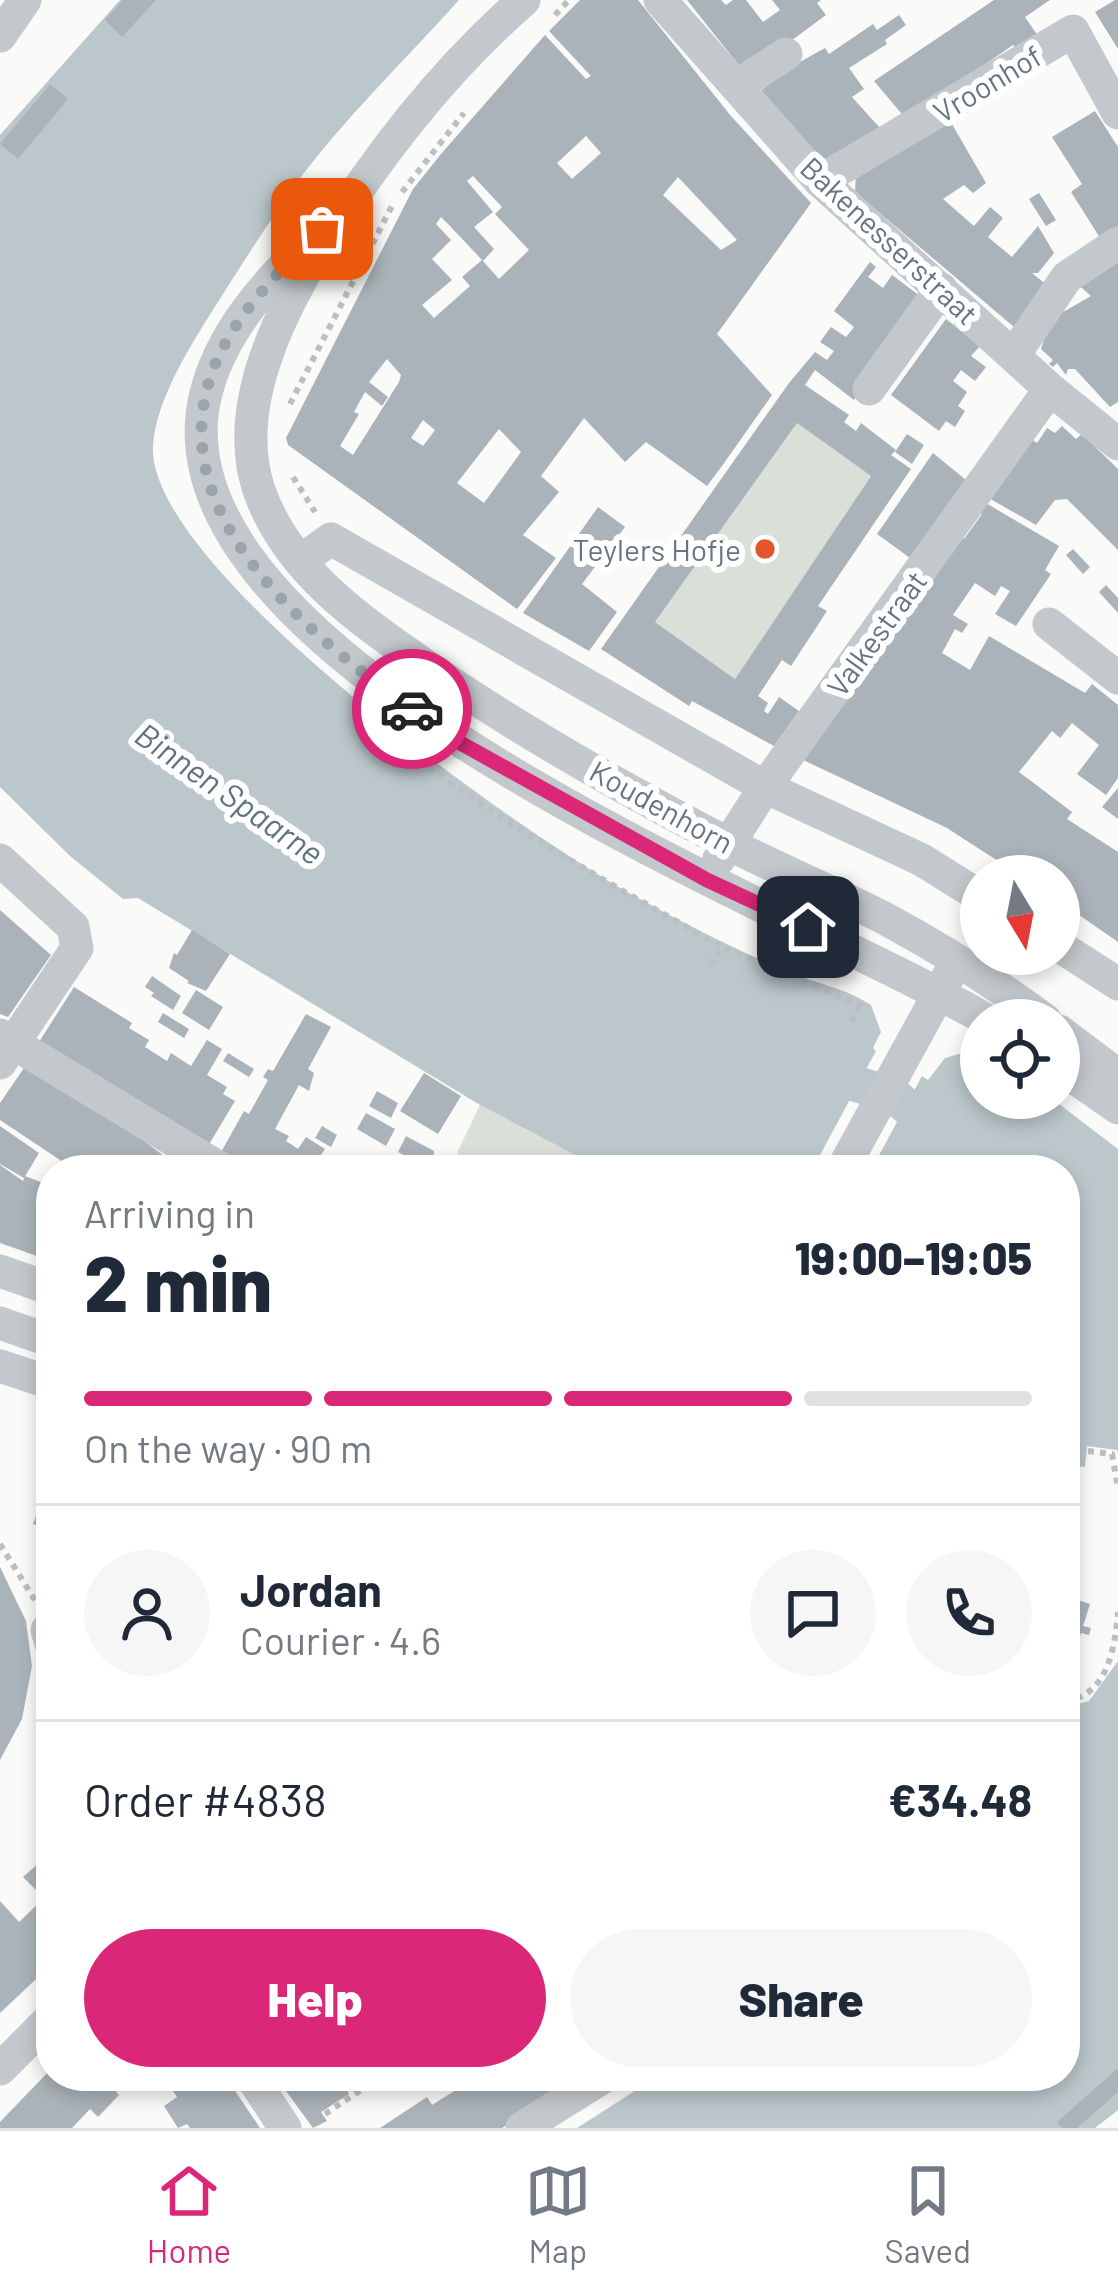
<!DOCTYPE html>
<html lang="en">
<head>
<meta charset="utf-8">
<style>
	body { margin:0; font-family:Barlow,sans-serif; background:#f6f6f7; color:#1f2937; height:100vh; display:flex; flex-direction:column; font-size:45px; white-space:nowrap }
	* { box-sizing:border-box; margin:0 }
	p { font-size:39px; color:#747a83 }
	.icon { flex:none; width:66px; height:66px; fill:none; stroke:currentColor; stroke-width:2; stroke-linecap:round; stroke-linejoin:round }
	.map { position:relative; flex:1; overflow:hidden }
	.sheet { position:absolute; left:36px; top:1155px; width:1044px; height:936px; display:flex; flex-direction:column; background:#fff; border-radius:48px; box-shadow:0 6px 18px #0003 }
	.sheet>* { flex:none }
	.needle { width:78px; rotate:170deg }
	.buttons { position:absolute; left:960px; top:855px; display:grid; gap:24px }
	.buttons a { display:grid; place-items:center; width:120px; height:120px; border-radius:50%; background:#fff; box-shadow:0 6px 18px #0003; font-size:60px }
	.pin { position:absolute; display:grid; place-items:center; width:102px; height:102px; color:#fff; margin:-51px; border-radius:24px; box-shadow:0 6px 18px #0006 }
	.courier { position:absolute; display:grid; place-items:center; width:120px; height:120px; margin:-60px; border:9px solid #db2777; border-radius:50%; background:#fff; color:#222; box-shadow:0 3px 15px #0007 }
	.overview em { font-style:normal; font-weight:800 }
	.overview div { display:flex; flex-direction:column-reverse }
	.overview { display:flex; align-items:center; justify-content:space-between; height:204px; padding:0 48px }
	h1 { font-size:78px; font-weight:800; line-height:90px }
	.bar { display:grid; grid-template-columns:repeat(4,1fr); gap:18px 12px; align-content:center; height:144px; padding:0 48px }
	.bar i { height:15px; border-radius:9px; background:#e0e1e3 }
	.bar .selected { background:#db2777 }
	.bar p { grid-column:span 4 }
	.line { display:flex; align-items:center; gap:30px; padding:0 48px; border-top:3px solid #e0e1e3 }
	.line div { flex:1 }
	.round { display:grid; place-items:center; flex:none; width:126px; height:126px; border-radius:63px; background:#f6f6f7 }
	.button { display:flex; gap:24px; margin-top:auto; padding:24px 48px }
	.button a { flex:1; height:138px; border-radius:72px; background:#db2777; color:#fff; font-size:48px; font-weight:800; line-height:138px; text-align:center }
	.button a+a { background:#f6f6f7; color:#1f2937 }
	.menu { display:flex; justify-content:space-around; align-items:center; height:168px; border-top:3px solid #e0e1e3; background:#fff; font-size:33px; color:#747a83 }
	.menu a { display:grid; justify-items:center; gap:6px }
	.menu .selected { color:#db2777 }
	.map>svg:first-child { display:block }
</style>
</head>
<body>
<div class="map">
<svg width="1118" height="2128" viewBox="0 0 1118 2128">
	<rect width="100%" height="100%" fill="#fafaf8"/>
	<path fill="#dadfd7" d="M797,423l74,53 -136,203 -80,-57z
		M480,1105l124,65h-133l-14,-17z"/>
	<path fill="#bbc7cb" d="M120,0h339c-52,58 -118,122 -163,184 -28,39 -54,80 -80,121 -25,40 -59,92 -63,140 -9,123 381,398 487,454 47,26 97,51 146,72 28,12 60,17 85,34l10,27 -8,16 3,3 -64,119h-208l-124,-65 -342,-207 -15,1 -53,-43 -70,-69v-652z
		M966,1052l15,4v42h70l67,51v304l-1,-3 -30,-4 -2,21 -20,-1v-296h-194l51,-94 6,4 17,-22z
		M1118,1661v449l-23,18h-518l81,-52h407v-369l24,-6z"/>
	<g fill="none" stroke-linecap="round" stroke-linejoin="round">
		<path stroke="#bbc7cb" stroke-width="36" d="M815,1071l80,25 82,74"/>
	</g>
	<path fill="#aab3b9" fill-rule="evenodd" d="M123,0h33l-34,37 -17,-17z
		M580,0h58l93,116 80,87 -94,131 55,61 -50,71 -15,20 -61,-44 -21,20 -41,-44 -43,58 18,16 -36,43 33,23 -39,51 -229,-164 -2,-7 127,-249 28,-35 104,-119 41,44 5,-3 -42,-45zM586,136l15,17 -29,26 -15,-16zM473,176l29,31 -7,7 34,36 -30,29 -17,-19 -20,17 8,9 -36,32 -12,-13 30,-25 -20,-21 19,-19 -15,-16 5,-7 9,9 33,35 11,-12 -20,-22 19,-15 -26,-31zM678,177l31,33 28,30 -16,10 -58,-55zM387,359l14,16 -2,7 -46,73 -13,-9 19,-32 -5,-2 11,-20 17,14 6,-9 -19,-15zM423,420l12,10 -12,16 -12,-8zM499,429l22,23 -37,51 -27,-20z
		M687,0h34l5,5 7,-5h13l17,22 17,-12 -8,-10h49l-4,3 9,12 -80,59z
		M994,0h56l-25,17 13,19 -21,14 -4,-5 -107,74 -32,-38z
		M1115,0h3v49l-23,-37z
		M899,15l7,10 -21,15 2,4 -38,24 15,21 -12,8 37,41 -58,35 -71,-82 38,-28 27,-15 4,6 44,-30 4,6z
		M50,84l18,15 -50,60 -18,-15z
		M1095,111l23,36v84l-16,10 -31,-49 11,-8 -30,-47z
		M949,119l37,64 -13,10 -9,-8 -21,14 31,27 16,-19 6,5 7,6 -15,19 24,20 26,-31 16,27 -16,20h-6l16,13 -34,41 -159,-135 1,-21z
		M1039,193l17,27 -10,6 -17,-27z
		M1118,251v151l-8,5 -35,-38h-7l-2,6 -9,-12 -4,4 -4,-3 4,-4 -12,-11 10,-30 40,-23 -16,-14z
		M870,262l6,5 -8,10 15,11 9,-13 28,21 -66,104 -39,-30 -10,15 44,30 -5,7 12,9 5,-8 35,27 -5,5 20,14 -93,137 9,5 -36,55 -9,-6 -24,36 10,7 -4,8 4,3 11,-17 20,14 -25,35 -82,-45 -3,5 -88,-57 188,-266 26,-31 12,8 7,-9 -14,-9 11,-15 15,10 8,-10 -20,-16zM797,423l74,53 -136,203 -80,-57z
		M946,319l34,27 -9,10 15,11 -11,14 -14,-11 -8,11 14,11 -9,14 7,5 -10,16 -9,-6 -7,10 -48,-36z
		M1062,426l14,13 6,-5 36,35v81l-51,-51 -12,1 -19,25 -49,-28 43,-59 7,5 10,-15 8,5z
		M907,434l17,11 -12,19 -17,-12z
		M933,453l33,27 -56,78 -33,-24z
		M984,502l75,44 -14,24 6,4 -35,52 -21,-12 15,-23 -9,-5 -6,10 -20,-13 -22,32 15,9 -6,9 -7,-4 -13,24 28,17 19,-34 96,57 7,-9 26,21v73l-12,17 -29,-21 22,-29 -27,-22 -12,15 -8,-7 -33,41 53,40 -5,7 51,33v90l-59,-41v-25h-38l-74,-48 -148,-70 161,-222 4,3 18,-25 -5,-3z
		M598,507l27,20 -43,57 35,28 -28,39 -66,-38z
		M1073,549l17,18 -7,7 -17,-19z
		M1106,585l12,13v15l-19,-21z
		M1118,788v31l-16,-12z
		M0,910l51,45 -43,62 -8,-3z
		M192,930l38,24 -24,37 -19,-8 2,-2 -20,-13 5,-15 3,2z
		M152,976l29,20 -8,14 -22,-14 3,-3 -9,-6z
		M74,987l58,36 -3,5 20,12 -4,7 22,14 4,-8 20,13 16,-26 15,9 -15,26 20,12 -4,7 12,7 -27,45 -169,-104z
		M196,990l27,17 -14,23 -27,-17z
		M163,1013l26,16 -5,9 -26,-16z
		M306,1014l25,13 -23,42 6,4 -5,18 -10,-6 -24,44 14,7 -3,5 12,8 8,-12 19,12 -8,12 14,9h-86l-25,-16 24,-43 5,3 19,-34 -5,-3 5,-8 5,2z
		M228,1053l26,16 -5,8 -26,-16z
		M26,1065l118,76 39,29h-108l-75,-50v-17z
		M424,1073l37,23 -23,38 -38,-23z
		M377,1091l21,12 -7,15 -22,-12z
		M366,1113l29,16 -9,17 -29,-17z
		M0,1126l39,27 -15,25 -24,-14z
		M322,1126l15,9 -6,12 -16,-9z
		M406,1136l28,15 -2,19 -34,-18z
		M344,1157l12,7 3,-7 23,13h-46z
		M0,1165l23,16 2,-5 26,10v75l-51,-18z
		M50,1475h1v56l-18,-7z
		M0,1567l26,54 6,45 -10,53 -22,41z
		M1065,1596l25,8 -7,22 8,2 -2,7 -8,-2 -7,20 6,5 -5,6 -5,-5 -5,2z
		M40,1862l11,12v91l-51,48v-112l19,21 25,-24 -21,-21z
		M1118,2068v24l-41,36h-15l-5,-6z
		M51,2069v7h52l16,19 -21,22 -8,-8 -18,19h-72v-6z
		M163,2076h62l35,52h-70l-3,-4 -9,4 -14,-22 13,-9z
		M275,2076h62l12,18 -28,18 6,9 -14,7z
		M478,2076h103l-79,52h-122l47,-31 5,8z"/>
	<g fill="none" stroke-linecap="round" stroke-linejoin="round">
		<path stroke="#bbbfc2" stroke-width="6" stroke-dasharray="6 6" stroke-linecap="butt" d="M555,15l14,-15
			M402,192l62,-79
			M290,404l104,-202
			M293,477l22,35
			M382,730c105,87 222,150 340,217
			M711,965l11,-18 137,58 3,-4 -12,24
			M1088,1451l24,3 6,35
			M0,1544l36,58
			M1065,1701c43,-5 50,-54 53,-89
			M325,2114l57,-38"/>
		<path stroke="#c3c8cc" stroke-width="33" d="M524,0c-80,70 -145,153 -201,243 -43,68 -92,165 -64,247 28,82 105,133 173,180 94,64 195,121 297,174 51,26 104,48 155,74 54,29 111,65 161,102
			M660,0l160,181 230,208 68,55
			M0,36l25,-36
			M736,86l50,-32
			M820,181l253,-150 45,82
			M306,244c-42,41 -85,90 -100,149 -68,270 600,520 781,627
			M1014,355l53,-78 51,-34
			M869,389l72,-100
			M300,561l31,-22 434,248 157,73 59,37
			M1049,624l69,54
			M719,859l46,-72 285,-398
			M0,860l73,67 4,21 -77,115
			M1059,946l59,38
			M1059,1031l59,44
			M0,1035l223,135
			M1059,1067l59,41
			M842,1170l107,-195
			M0,1271l51,18
			M0,1323l51,18
			M0,1366l51,17
			M47,1630l4,14
			M0,2069l51,-51
			M251,2076l34,52
			M522,2128l83,-52"/>
	</g>
	<g fill="none" stroke-linecap="round" stroke-linejoin="round">
		<path stroke="#99a4ac" stroke-width="12" stroke-dasharray="0 21.6" d="M322,229c-47,46 -101,98 -116,164 -32,134 112,249 206,316"/>
		<path stroke="#db2777" stroke-width="15" d="M412,709l43,31 252,140 101,47"/>
	</g>
	<circle fill="#e4572e" stroke="#fff" stroke-width="4.5" cx="765" cy="549" r="12"/>
	<g text-anchor="middle" dominant-baseline="central" stroke-width="12" stroke-linejoin="round" paint-order="stroke">
		<g font-size="30" fill="#657683" stroke="#fff">
			<text transform="translate(987 83) rotate(-31)">Vroonhof</text>
			<text transform="translate(890 240) rotate(43)">Bakenesserstraat</text>
			<text transform="translate(876 633) rotate(-54)">Valkestraat</text>
			<text transform="translate(662 806) rotate(29)">Koudenhorn</text>
		</g>
		<g font-size="30" fill="#657683" stroke="#fff" text-anchor="end">
			<text x="741" y="549">Teylers Hofje</text>
		</g>
		<g font-size="33" font-style="italic" fill="#60757c" stroke="#fff">
			<text transform="translate(230 793) rotate(35)">Binnen Spaarne</text>
		</g>
	</g>
</svg>
<div class="buttons">
<a><svg class="needle" viewBox="-14 -14 28 28"><path d="M0-13l5 13h-10z" fill="#e53935"/><path d="M0 13l5-13h-10z" fill="#747a83"/></svg></a>
<a><svg class="icon" aria-label="locate" viewBox="0 0 24 24"><circle cx="12" cy="12" r="6"/><path d="M12 2v4M12 18v4M2 12h4M18 12h4"/></svg></a>
</div>
<div class="pin" style="left:322px;top:229px;background:#ea580c"><svg class="icon" aria-label="bag" viewBox="0 0 24 24"><path d="M5 8h14l-1 12H6zM9 8a3 3 0 0 1 6 0"/></svg></div>
<div class="pin" style="left:808px;top:927px;background:#1f2937"><svg class="icon" aria-label="home" viewBox="0 0 24 24"><path d="M3 11l9-7 9 7M6 9v11h12V9"/></svg></div>
<div class="courier" style="left:412px;top:709px"><svg class="icon" aria-label="car" viewBox="0 0 24 24"><path d="M5 17H2v-5l4-1 3-4h7l3 4 3 1v5h-3M9 17h6M6 11h13"/><circle cx="7" cy="17" r="2"/><circle cx="17" cy="17" r="2"/></svg></div>
<section class="sheet">
<div class="overview"><div><h1>2 min</h1><p>Arriving in</p></div><em>19:00–19:05</em></div>
<div class="bar"><i class="selected"></i><i class="selected"></i><i class="selected"></i><i></i><p>On the way · 90 m</p></div>
<div class="line" style="height:216px"><a class="round"><svg class="icon" aria-label="person" viewBox="0 0 24 24"><circle cx="12" cy="8" r="4"/><path d="M4 21q1-7 8-7t8 7"/></svg></a><div><b>Jordan</b><p>Courier · 4.6</p></div><a class="round"><svg class="icon" aria-label="chat" viewBox="0 0 24 24"><path d="M4 5h16v11H9l-5 4z"/></svg></a><a class="round"><svg class="icon" aria-label="phone" viewBox="0 0 24 24"><path d="M5 4h4l2 5-3 2q2 4 5 5l2-3 5 2v4C11 20 4 13 5 4z"/></svg></a></div>
<div class="line" style="height:156px"><div>Order #4838</div><b>€34.48</b></div>
<div class="button"><a>Help</a><a>Share</a></div>
</section>
</div>
<nav class="menu">
<a class="selected"><svg class="icon" aria-label="home" viewBox="0 0 24 24"><path d="M3 11l9-7 9 7M6 9v11h12V9"/></svg>Home</a>
<a><svg class="icon" aria-label="map" viewBox="0 0 24 24"><path d="M3 6l6-2 6 2 6-2v14l-6 2-6-2-6 2zM9 4v14M15 6v14"/></svg>Map</a>
<a><svg class="icon" aria-label="saved" viewBox="0 0 24 24"><path d="M7 4h10v16l-5-4-5 4z"/></svg>Saved</a>
</nav>
</body>
</html>
